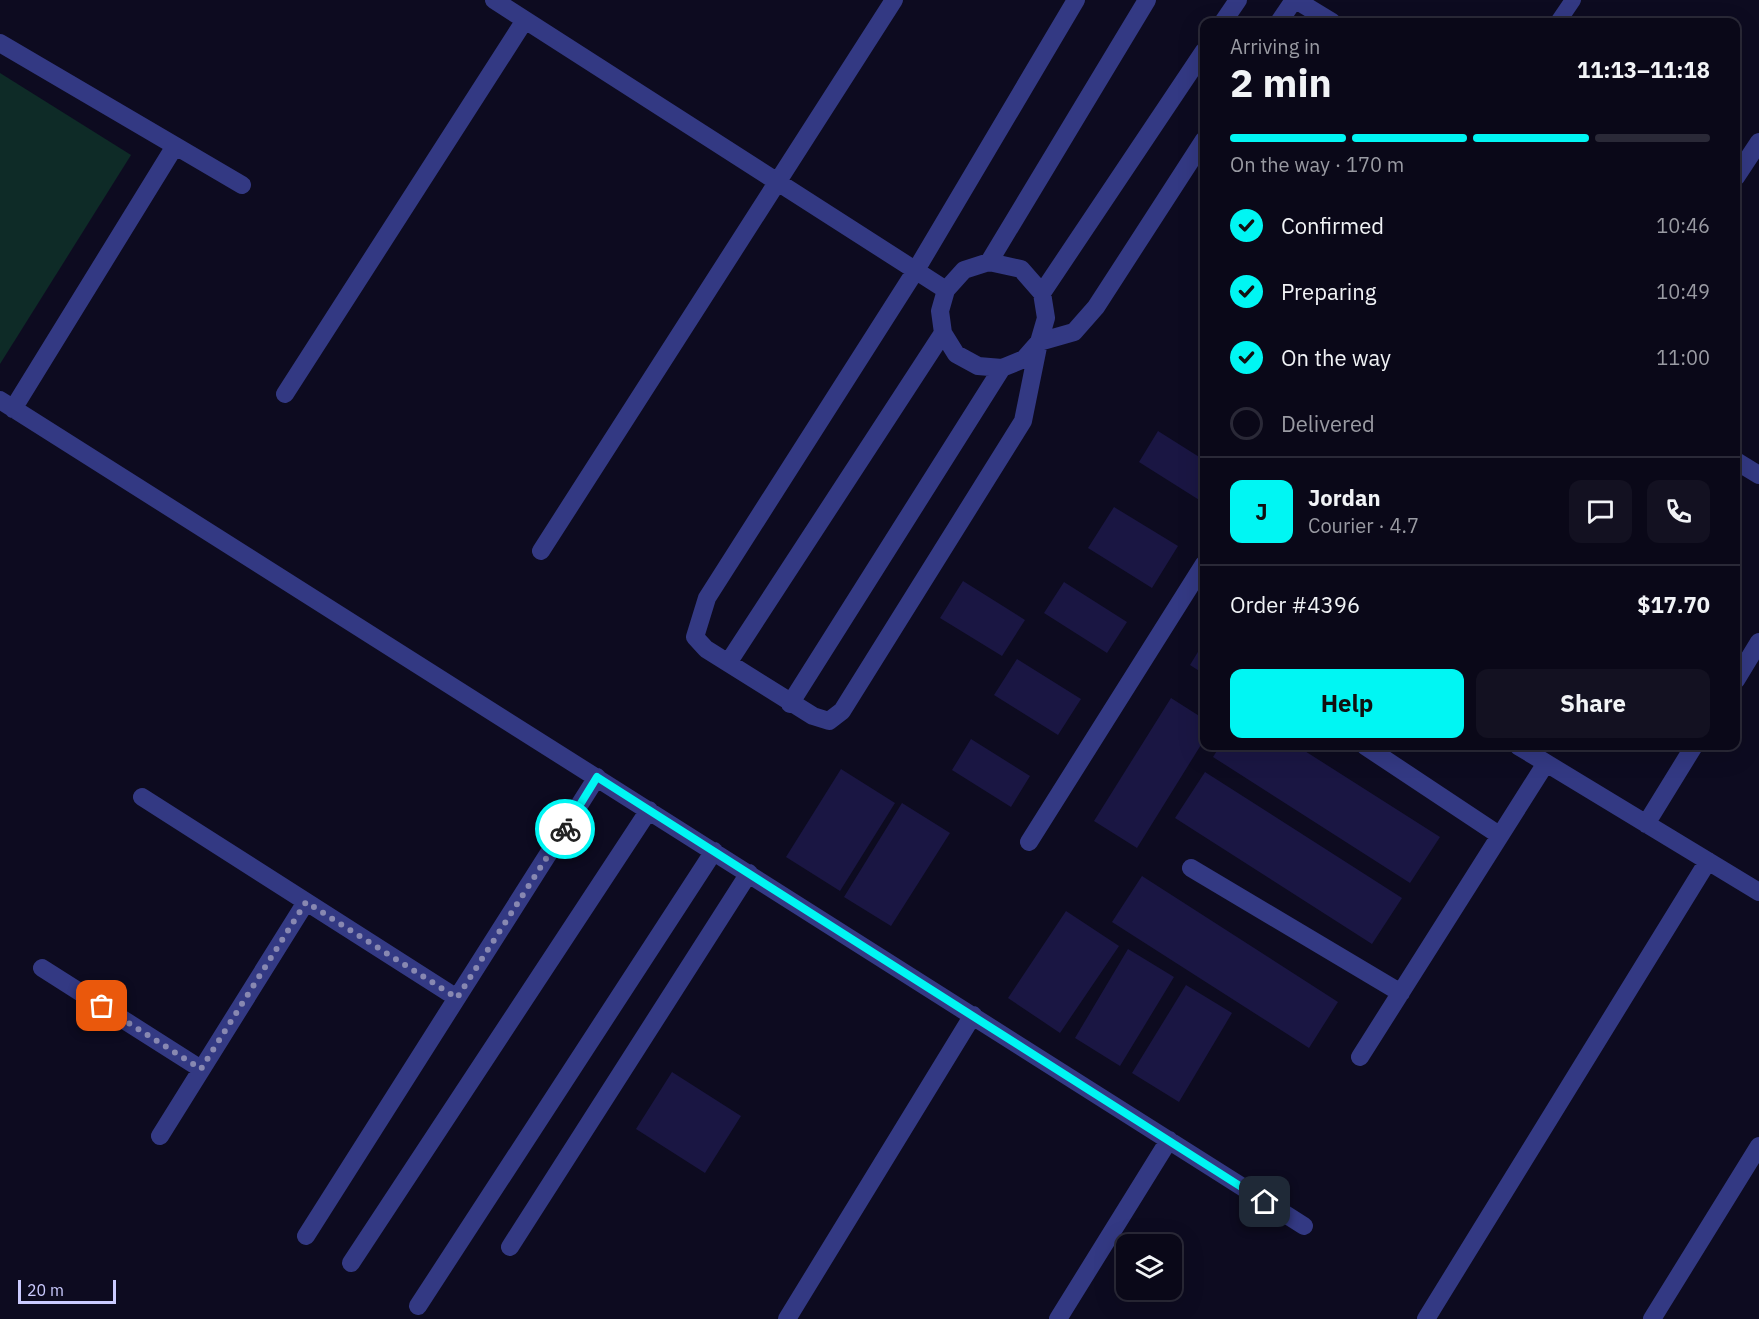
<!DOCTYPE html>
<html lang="en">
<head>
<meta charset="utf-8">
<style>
	body { margin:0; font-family:"IBM Plex Sans",sans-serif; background:#131121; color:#f1f3f6; height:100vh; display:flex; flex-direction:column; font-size:22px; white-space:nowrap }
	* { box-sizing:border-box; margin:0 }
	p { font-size:20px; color:#999aa2 }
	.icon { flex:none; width:33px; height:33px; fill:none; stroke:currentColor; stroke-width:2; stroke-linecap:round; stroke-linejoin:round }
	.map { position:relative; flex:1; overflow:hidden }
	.panel { position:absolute; left:1200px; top:18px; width:540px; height:732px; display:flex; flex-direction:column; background:#0a0818; border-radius:12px; box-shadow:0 6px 24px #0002,0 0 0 2px #2a2937 }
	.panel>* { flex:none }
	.buttons { position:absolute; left:1116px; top:1234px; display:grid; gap:12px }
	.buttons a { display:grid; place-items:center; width:66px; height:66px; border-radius:12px; background:#0a0818; box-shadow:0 6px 24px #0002,0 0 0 2px #2a2937; font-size:30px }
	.scale { position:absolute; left:18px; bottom:15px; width:98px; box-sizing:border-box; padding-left:6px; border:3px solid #cbcbff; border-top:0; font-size:16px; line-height:21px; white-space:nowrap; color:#cbcbff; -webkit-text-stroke:4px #0d0b20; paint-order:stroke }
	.pin { position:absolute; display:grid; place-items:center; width:51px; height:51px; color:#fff; margin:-26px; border-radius:12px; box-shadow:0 3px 9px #0006 }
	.courier { position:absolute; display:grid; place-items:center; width:60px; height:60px; margin:-30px; border:4px solid #00f6f3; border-radius:50%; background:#fff; color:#222; box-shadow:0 2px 8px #0007 }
	.summary em { font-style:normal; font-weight:700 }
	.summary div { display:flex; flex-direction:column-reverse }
	.summary { display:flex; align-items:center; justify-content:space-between; height:102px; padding:0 30px }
	h1 { font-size:39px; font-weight:700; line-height:45px }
	.bar { display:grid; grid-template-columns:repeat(4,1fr); gap:9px 6px; align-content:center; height:72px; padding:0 30px }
	.bar i { height:8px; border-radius:4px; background:#2a2937 }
	.bar .on { background:#00f6f3 }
	.bar p { grid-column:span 4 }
	.line { display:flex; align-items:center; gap:15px; padding:0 30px; border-top:2px solid #2a2937 }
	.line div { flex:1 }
	.round { display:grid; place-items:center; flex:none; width:63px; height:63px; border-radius:12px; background:#131121 }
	ol { padding:0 30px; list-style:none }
	li { display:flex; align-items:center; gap:18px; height:66px }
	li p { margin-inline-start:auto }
	li .icon { padding:6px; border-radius:50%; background:#00f6f3; color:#111; stroke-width:4 }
	li:last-child { color:#999aa2 }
	li i { width:33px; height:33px; border:3px solid #2a2937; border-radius:50% }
	.button { display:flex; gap:12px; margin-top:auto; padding:12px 30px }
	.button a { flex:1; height:69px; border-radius:12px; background:#00f6f3; color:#111; font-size:24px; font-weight:700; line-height:69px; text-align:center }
	.button a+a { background:#131121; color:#f1f3f6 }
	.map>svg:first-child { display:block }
</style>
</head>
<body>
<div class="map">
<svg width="1759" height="1319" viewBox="0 0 1759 1319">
	<rect width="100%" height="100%" fill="#0d0b20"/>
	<path fill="#0e2b27" d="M0,73l131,82 -131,209z"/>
	<path fill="#1a1643" d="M1158,431l46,29v43l-65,-41z
		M1114,507l64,39 -26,42 -64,-40z
		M963,581l62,39 -23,36 -62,-38z
		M1064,582l63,40 -20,31 -63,-40z
		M1204,642v32l-14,-9z
		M1017,659l64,40 -23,36 -64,-40z
		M1171,698l33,21v21l-67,108 -43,-27z
		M971,739l59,37 -19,31 -59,-37z
		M1220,746h77l143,91 -30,46 -197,-126z
		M841,769l54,34 -55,88 -54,-34z
		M1205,772l197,126 -30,46 -197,-126z
		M902,803l48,30 -59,93 -47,-29z
		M1142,876l196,126 -29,46 -197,-126z
		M1066,911l53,35 -59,87 -52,-35z
		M1128,949l46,28 -54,89 -45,-28z
		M1186,985l46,28 -53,89 -47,-29z
		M672,1072l69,44 -36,57 -69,-44z"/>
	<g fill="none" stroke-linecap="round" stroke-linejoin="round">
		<path stroke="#333983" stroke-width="16" d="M1558,22l15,-22"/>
		<path stroke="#333983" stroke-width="18" d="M494,0l452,290
			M1076,0l-160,270 -209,328 -12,39 11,12 107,67 16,5 13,-10 181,-290 16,-79 7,-24 -4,-25 -21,-24 -32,-7 -25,8 -18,20 -6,21 3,22 13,21 22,12 24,2 22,-9 15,-17 35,-10 22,-25 108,-167
			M1296,0l36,22
			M1223,22l15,-22
			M1279,22l15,-22
			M0,43l242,142
			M1736,177l23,-35
			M989,262l158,-262
			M1042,293l162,-242
			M285,394l240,-374
			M0,400l1304,826
			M13,409l162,-263
			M1736,461l23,14
			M541,551l353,-551
			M728,663l215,-330
			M1736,680l23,-38
			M790,704l212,-336
			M1365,746l134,89
			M1518,746l241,146
			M142,797l315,201
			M1646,824l48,-78
			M1029,842l175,-278
			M1191,868l210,125
			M42,968l159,101
			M1360,1057l186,-294
			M160,1136l146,-234
			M306,1236l291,-459
			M510,1247l239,-374
			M351,1263l298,-453
			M418,1306l296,-455
			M787,1319l186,-304
			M1058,1319l111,-179
			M1426,1319l282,-458
			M1652,1319l107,-173"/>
	</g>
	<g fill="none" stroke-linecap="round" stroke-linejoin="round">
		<path stroke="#8888b1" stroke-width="6" stroke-dasharray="0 10.8" d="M102,1006l99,63 105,-167 151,96 108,-169"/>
		<path stroke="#00f6f3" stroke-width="8" d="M565,829l32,-52 668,425"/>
	</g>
</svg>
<div class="buttons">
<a><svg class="icon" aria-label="layers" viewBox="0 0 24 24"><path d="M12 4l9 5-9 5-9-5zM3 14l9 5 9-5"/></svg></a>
</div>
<div class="scale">20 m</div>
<div class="pin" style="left:102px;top:1006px;background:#ea580c"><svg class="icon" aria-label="bag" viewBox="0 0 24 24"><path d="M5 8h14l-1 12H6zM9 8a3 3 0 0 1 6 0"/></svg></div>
<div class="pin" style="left:1265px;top:1202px;background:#1f2937"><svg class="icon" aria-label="home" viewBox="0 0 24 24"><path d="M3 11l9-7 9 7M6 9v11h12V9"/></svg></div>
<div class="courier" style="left:565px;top:829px"><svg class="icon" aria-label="bike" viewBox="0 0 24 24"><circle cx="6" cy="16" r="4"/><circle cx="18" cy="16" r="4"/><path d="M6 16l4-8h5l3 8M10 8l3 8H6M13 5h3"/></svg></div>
<section class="panel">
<div class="summary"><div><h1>2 min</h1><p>Arriving in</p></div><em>11:13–11:18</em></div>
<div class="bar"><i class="on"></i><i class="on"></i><i class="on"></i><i></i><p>On the way · 170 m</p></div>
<ol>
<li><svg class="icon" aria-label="check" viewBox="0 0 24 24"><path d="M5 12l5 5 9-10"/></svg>Confirmed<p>10:46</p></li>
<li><svg class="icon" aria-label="check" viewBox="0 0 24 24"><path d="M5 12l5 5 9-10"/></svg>Preparing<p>10:49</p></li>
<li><svg class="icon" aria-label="check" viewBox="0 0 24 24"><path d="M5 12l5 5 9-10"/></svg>On the way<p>11:00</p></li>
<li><i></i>Delivered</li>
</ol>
<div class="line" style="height:108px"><b class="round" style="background:#00f6f3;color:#111">J</b><div><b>Jordan</b><p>Courier · 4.7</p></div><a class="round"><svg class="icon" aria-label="chat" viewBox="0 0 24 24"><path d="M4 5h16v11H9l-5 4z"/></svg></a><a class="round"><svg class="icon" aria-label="phone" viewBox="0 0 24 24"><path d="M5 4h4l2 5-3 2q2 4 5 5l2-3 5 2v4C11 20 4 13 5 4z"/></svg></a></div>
<div class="line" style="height:78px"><div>Order #4396</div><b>$17.70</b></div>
<div class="button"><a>Help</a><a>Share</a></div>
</section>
</div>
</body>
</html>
